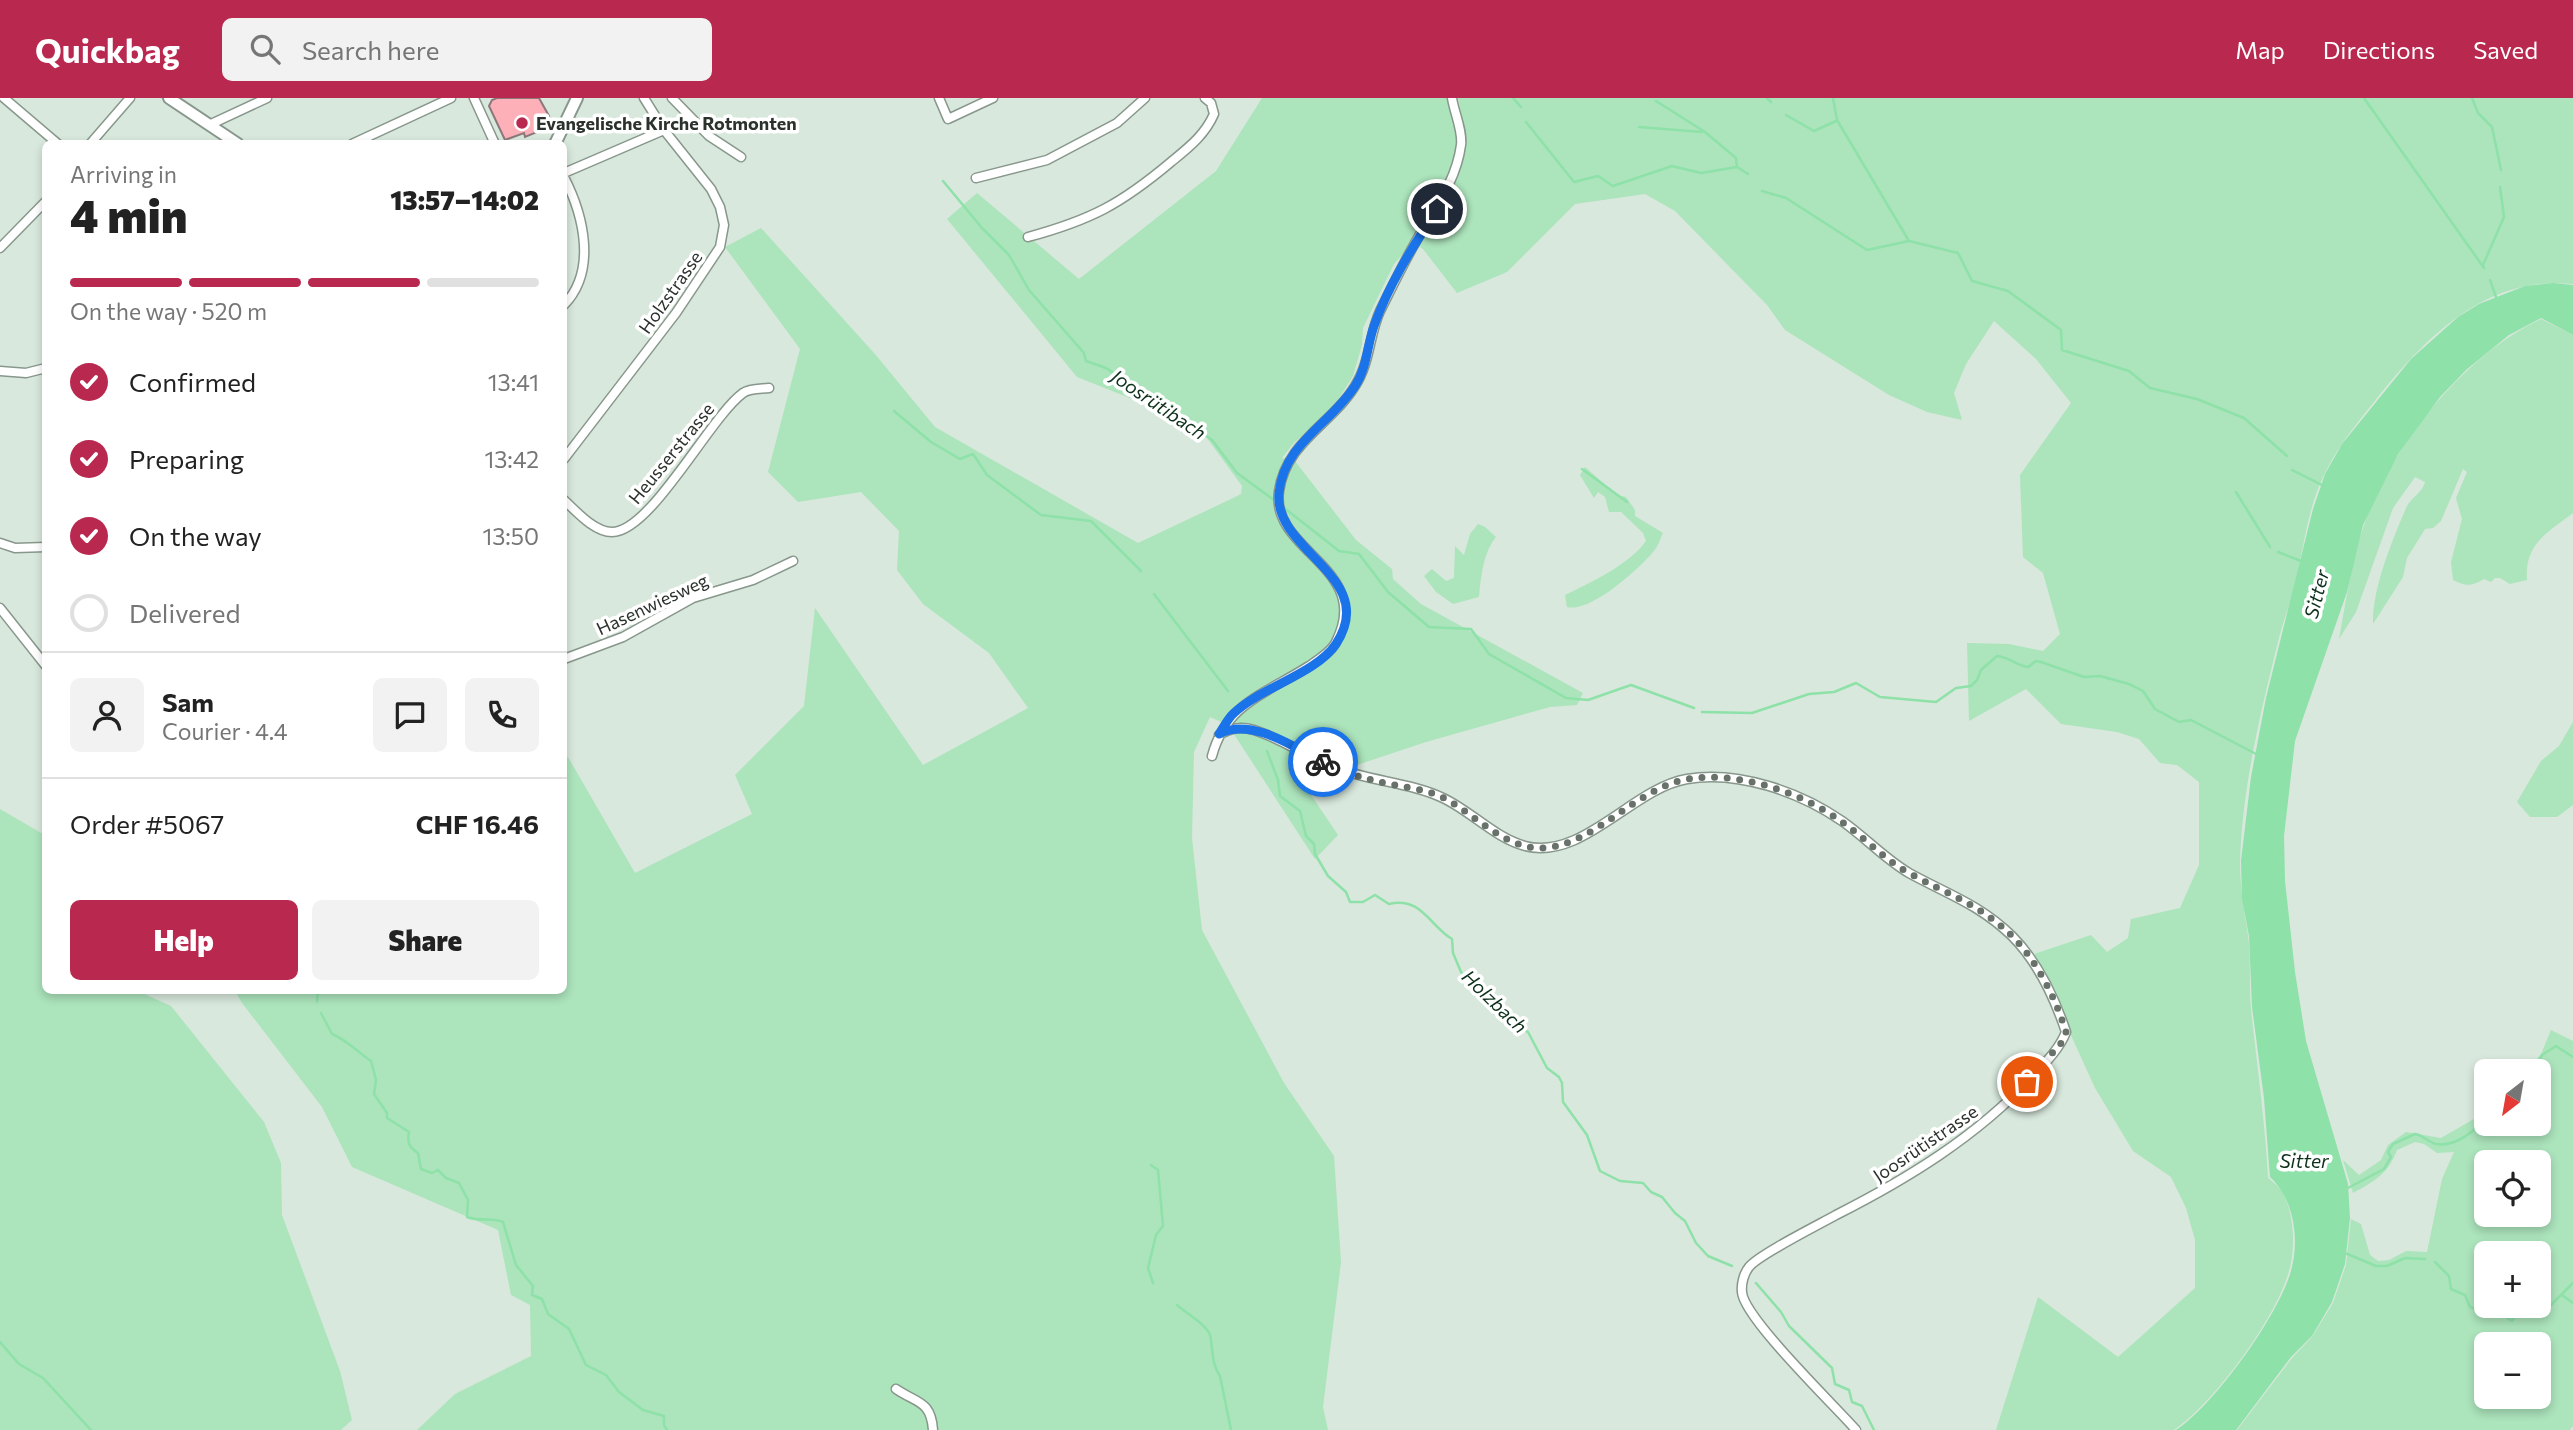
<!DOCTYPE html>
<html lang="en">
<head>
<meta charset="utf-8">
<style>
	body { margin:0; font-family:Commissioner,sans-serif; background:#f2f2f2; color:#222; height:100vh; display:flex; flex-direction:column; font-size:26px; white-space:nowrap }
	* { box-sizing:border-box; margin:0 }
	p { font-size:23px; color:#767676 }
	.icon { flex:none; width:38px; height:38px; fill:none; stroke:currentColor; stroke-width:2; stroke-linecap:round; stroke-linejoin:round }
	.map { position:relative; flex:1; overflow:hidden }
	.drawer { position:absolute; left:42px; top:42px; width:525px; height:854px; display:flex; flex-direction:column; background:#fff; border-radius:10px; box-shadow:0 4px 10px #0003 }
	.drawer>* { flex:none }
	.needle { width:46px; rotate:211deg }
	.controls { position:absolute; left:2474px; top:961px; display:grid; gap:14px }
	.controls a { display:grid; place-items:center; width:77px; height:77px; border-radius:10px; background:#fff; box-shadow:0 4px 10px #0003; font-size:35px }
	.pin { position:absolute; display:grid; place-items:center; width:60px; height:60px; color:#fff; margin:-30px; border:4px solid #fff; border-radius:50%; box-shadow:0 2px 7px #0007 }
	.courier { position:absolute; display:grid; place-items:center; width:70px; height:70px; margin:-35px; border:5px solid #1a73e8; border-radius:50%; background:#fff; color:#222; box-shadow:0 2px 9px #0007 }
	.headline em { font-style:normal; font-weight:800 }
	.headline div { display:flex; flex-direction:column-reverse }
	.headline { display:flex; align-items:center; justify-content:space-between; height:119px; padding:0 28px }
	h1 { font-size:46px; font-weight:800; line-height:52px }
	.bar { display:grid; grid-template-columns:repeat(4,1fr); gap:10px 7px; align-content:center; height:84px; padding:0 28px }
	.bar i { height:9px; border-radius:5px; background:#e0e0e0 }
	.bar .current { background:#b9284f }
	.bar p { grid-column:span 4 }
	.line { display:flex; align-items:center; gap:18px; padding:0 28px; border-top:2px solid #e0e0e0 }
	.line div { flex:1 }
	.round { display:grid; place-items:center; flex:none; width:74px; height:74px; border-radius:10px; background:#f2f2f2 }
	ol { padding:0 28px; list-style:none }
	li { display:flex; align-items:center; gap:21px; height:77px }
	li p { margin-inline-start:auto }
	li .icon { padding:7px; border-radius:50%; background:#b9284f; color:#fff; stroke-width:4 }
	li:last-child { color:#767676 }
	li i { width:38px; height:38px; border:4px solid #e0e0e0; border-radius:50% }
	.cta { display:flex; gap:14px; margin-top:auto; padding:14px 28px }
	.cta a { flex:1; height:80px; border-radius:10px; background:#b9284f; color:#fff; font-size:28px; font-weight:800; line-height:80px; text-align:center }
	.cta a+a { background:#f2f2f2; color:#222 }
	header { display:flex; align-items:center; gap:42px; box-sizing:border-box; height:98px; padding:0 35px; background:#b9284f; color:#fff }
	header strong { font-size:33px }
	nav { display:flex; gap:38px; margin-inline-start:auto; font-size:24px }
	.search { width:490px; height:63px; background:#f2f2f2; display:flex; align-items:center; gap:18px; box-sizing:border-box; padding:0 24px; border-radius:10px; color:#767676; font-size:26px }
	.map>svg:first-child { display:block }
</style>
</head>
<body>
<header>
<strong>Quickbag</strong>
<div class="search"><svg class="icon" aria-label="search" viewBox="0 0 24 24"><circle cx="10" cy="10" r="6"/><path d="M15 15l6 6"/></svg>Search here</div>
<nav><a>Map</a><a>Directions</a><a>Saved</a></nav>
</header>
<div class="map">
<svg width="2573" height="1332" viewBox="0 0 2573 1332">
	<rect width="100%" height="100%" fill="#d8e8dc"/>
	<path fill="#ace4bc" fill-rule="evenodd" d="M1262,0h186l11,45 -9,34 -37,66 -19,21 -31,64 -1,17 -9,31 -17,27 -43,41 -11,14 13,3 61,79 36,29 1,10 28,25 162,89 -6,12 -27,2 -124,35 -123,41 35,52 -23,24 -87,-134 -18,-8 -16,35 -2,86 10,92 82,153 50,73 7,106 -18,145 5,23h-911l38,-36 76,-38 -1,-51 -19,-10 -13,-65 -146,-63 -30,-60 -80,-104 -7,-12 329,-1v-232l4,-1 67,116 117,-59 -17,-39 69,-69 11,-98 108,157 105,-57 -39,-55 -66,-49 -26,-34 2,-39 -38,-39 -63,10 -30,-30 32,-123 -75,-102 36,-19 114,126 60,73 203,116 93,-44 10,-5 1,-8 -40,-55 -37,-19 -88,-35 -130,-158 30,-26 102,86 137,-108z
		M1458,0h1115v186c-88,-9 -148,54 -199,118 -18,22 -35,43 -48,69 -19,36 -22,78 -32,117 -4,17 -11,33 -15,50 -18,72 -37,150 -39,224 0,26 4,48 8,73 3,25 1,50 3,74 6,57 14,112 17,169 5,4 12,9 15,15 11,22 13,54 6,78 -13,47 -75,132 -115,159h-178l42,-133 80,60 77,-69v-48l-9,-32 -15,-31 -38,-26 -38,-63 -61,-134 57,-19 16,17 21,-14 3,-19 49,-11 19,-43v-83l-22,-17 -17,-2 -21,-24 -22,-7 -56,-8 -35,-35 -57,32 -2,-78 42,1 34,7 17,-17 -17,-61 -20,-16 -3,-82 51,-72 -35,-44 -42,-38 -28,43 -12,29 8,27 -35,-8 -38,-17 -104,-65 -18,-25 -92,-94 -30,-17 -70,10 -68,68 -50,21 -34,-44 -8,-5 27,-38 24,-64z
		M2541,221l32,16v178c-25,19 -49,31 -46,67l-17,4 -10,-6h-5l-4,4 -7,-3c-12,7 -18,8 -31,1l-2,-18 11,-43 -6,-21 11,-26 -4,-3 -22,52 -8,7 -8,1 -18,29 -4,19 -30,47c-1,-35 19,-83 33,-116 4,-10 16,-14 19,-26l-10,-5 -22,31 -37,104 -17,27c7,-37 12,-75 24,-111 25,-79 102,-174 178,-209z
		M1585,369l32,28 9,2 9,13v6l28,17c-3,6 -5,14 -10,19 -15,18 -63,61 -86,55l-2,-12c25,-12 65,-31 81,-54l-3,-8 -22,-21h-12l-4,-15 -7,-5 -4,6 -14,-23z
		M1478,426l7,3 11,10c-13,16 -15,40 -17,60l-26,7 -17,-12 -12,-16 8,-7 14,12 8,-3 1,-32 9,9 6,-21z
		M2573,624v83l-16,12h-27l-13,-15 24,-41 18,-15z
		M0,711l43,25 2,10 1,146 92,1 33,15 93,116 17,41 1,52 58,156 12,49 -11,10h-341z
		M2551,932l22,11v385l-3,4h-333l55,-72 20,-21 21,-34 13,-38 5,-46 10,5 9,31 8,6 11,-1 17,-9 21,1 15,-73 12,-27 -17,1 -13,-9 -9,-2 -18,8c-9,24 -22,31 -44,43l-10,-33 16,15 22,-15 7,-15 18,-13 35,6 38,-22 8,-13v21h52v-53h-12l14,-17zM2487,1064h52v52h-52zM2487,1155h52v53h-52zM2487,1246h52v52h-52z"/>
	<path fill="#8ee1a8" d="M2553,185l20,2v50l-32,-17 -32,17 -43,35 -26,27 -42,57 -35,71 -16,67 -52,149 -11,95 1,45 10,91 11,69 42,143 2,34 -5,46 -13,38 -20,34 -21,21 -55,73h-60c39,-26 102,-114 115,-159 9,-32 3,-72 -21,-94l-6,-79 -12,-91 -3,-71 -7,-37 -1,-38 10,-84 15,-79 47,-189 12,-35 17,-30 69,-85 47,-42 21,-13 46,-18z"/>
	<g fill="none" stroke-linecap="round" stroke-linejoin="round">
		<path stroke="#8ee1a8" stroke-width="2.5" d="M1513,0l8,9
			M1767,0l4,4
			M1833,0l4,22 72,121
			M2364,0l120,170
			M2472,0l6,15 14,14 9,43
			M1656,3l49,31 31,26 1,9
			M1786,17l28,16 22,-10
			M1526,24l48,60 24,-6 15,10 59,-20 29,7 36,-6 11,7
			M1639,29l63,5
			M943,83l39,47 27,27 20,35 55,63 2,8 20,7 106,72 25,33 41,30
			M1762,93l24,7 81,52 42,-9 49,12 14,28 36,10 53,39 1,20 67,21 21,17 47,11 47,19 43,38
			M2483,167l21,-48 -4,-30
			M2490,182l6,17
			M894,313l37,31 29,17 13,-5 14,21 54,40 50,6 50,50
			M1582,371l45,33
			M2292,372l32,16
			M2236,394l34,55
			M1283,409l56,44 20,3 29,38 41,35 42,2 18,25 77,44 22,2 43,-15 63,23
			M2278,454l23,9
			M1154,496l74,97
			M1702,614l50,1 57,-19 25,-2 22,-9 24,14 56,5 20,-14 15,-2 6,-6 4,-10 16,-14c12,1 19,9 31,11l8,-6 5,1 43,15 16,-1 29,8 14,7 12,18 24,13 12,-2 67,35
			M1267,653l11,29 2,16 20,15 6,25 8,8 1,10 13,22 18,16 4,10h13l12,-7 14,9c32,-8 41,22 63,35l1,14 8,19 13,15 35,25 8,15 11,5 19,36 12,9 3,6 1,19 24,33 13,36 20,10 23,2 8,9 11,5 13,16 10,8 11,22 12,13 24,10
			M317,904l1,-12
			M321,915l11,21c15,6 27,19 39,27l5,19 -2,14 13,19v5l22,14c-2,11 0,15 9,21l3,16 11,4 6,-3 8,8 13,5 9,17 -1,17c13,5 25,0 36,5l13,43 17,21 -1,9 10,4 6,15 21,15 17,36 20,10 13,17 24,18 21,6v9l3,5
			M2535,973l7,-16 14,-9 17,11
			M1151,1067l7,5 5,56 -7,9 -8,33 5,15
			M2346,1091l38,-20 7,-12 -3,-5 5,-8 22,-10c8,1 13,8 21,10 20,3 43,-14 51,-32
			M2345,1155l31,13h11l18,-8 20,1
			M2435,1164l14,14 2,13 14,6 5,12 16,5h13l13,9 10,-15
			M1756,1185l25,29 8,14 43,42 3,16 14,6 3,12 10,4 12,24
			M2562,1197l11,8
			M1177,1207c9,8 29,19 33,30 3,12 1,29 10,41l11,54
			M2533,1208l15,2 25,-25
			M0,1244l19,22 24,14 48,52"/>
	</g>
	<path fill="#feb0b9" stroke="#8b787a" stroke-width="2" d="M497,0h42l10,18 -5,3 3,9 -22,9 -1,-4 -19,7 -16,-34 3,-6z"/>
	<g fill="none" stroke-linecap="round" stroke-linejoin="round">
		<g stroke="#88978c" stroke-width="11">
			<path id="minor" d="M4,0l54,46
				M474,0l21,46
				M672,0l37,38 32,21
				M939,0l9,21 45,-21
				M209,27l58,-27
				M90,46l40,-46
				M352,46l99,-46
				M564,75l100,-43
				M564,79c20,39 33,94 0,128
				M976,80l71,-18 70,-37 28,-25
				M1028,139c63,-17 93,-33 143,-75 17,-14 34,-27 43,-48l-3,-11 -6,-5
				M0,150l46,-47
				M0,273l26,2 20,-5
				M564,361l112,-146 44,-66 4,-22 -4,-18 -9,-18 -47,-59 -20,-32
				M564,402c12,11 30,32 48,32 39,0 98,-115 131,-139 7,-5 18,-4 26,-5
				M0,445l15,5 31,-1
				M0,510l46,58
				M564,561l59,-22 70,-39 60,-18 40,-19
				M1219,637c12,-7 22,-9 35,-5 29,9 54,28 82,38 34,13 76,15 107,30 28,13 52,40 82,48 57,15 108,-58 162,-67 51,-9 113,13 155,42 23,16 43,38 67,52 38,21 70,31 103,63 25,25 43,63 54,96 -7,18 -22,32 -35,46 -55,59 -124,101 -195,137 -16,9 -78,40 -87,52 -5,6 -8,17 -7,25 1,25 93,114 114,138
				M1212,658c14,-53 55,-63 97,-90 9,-6 22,-14 27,-24 38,-75 -66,-90 -57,-151 7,-49 53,-67 76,-105 15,-23 14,-51 25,-75 11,-22 22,-45 34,-66 18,-33 42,-62 47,-100 2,-14 -7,-33 -9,-47
				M896,1291c20,14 35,11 37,41"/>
		</g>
		<g stroke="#88978c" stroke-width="14">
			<path id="tertiary" d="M169,0l69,46
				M555,46l22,-46"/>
		</g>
		<use href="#minor" stroke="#fff" stroke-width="8"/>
		<use href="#tertiary" stroke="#fff" stroke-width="10"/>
	</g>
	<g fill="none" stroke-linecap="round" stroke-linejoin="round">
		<path stroke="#68716a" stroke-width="7" stroke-dasharray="0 12.6" d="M1323,664c15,8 33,14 49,18 24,7 50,7 72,18 30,16 62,51 97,50 52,-1 96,-61 147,-69 51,-8 113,13 154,43 23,16 43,38 67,51 38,21 72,32 103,63 25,25 44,63 54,96l-4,10 -35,40"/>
		<path stroke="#1a73e8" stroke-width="9" d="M1323,664c-29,-15 -72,-45 -104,-28 5,-7 9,-16 15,-21 26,-25 83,-40 102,-69 44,-67 -63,-93 -57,-151 5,-50 52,-69 76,-107 12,-18 12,-40 19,-60 15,-42 40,-81 63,-117"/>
	</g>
	<circle fill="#b9284f" stroke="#fff" stroke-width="2.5" cx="522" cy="25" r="7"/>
	<g text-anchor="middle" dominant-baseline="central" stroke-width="7" stroke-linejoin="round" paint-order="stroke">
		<g font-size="18" font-weight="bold" fill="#2b312d" stroke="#fff" text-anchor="start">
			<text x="536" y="25">Evangelische Kirche Rotmonten</text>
		</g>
		<g font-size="18" fill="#2b312d" stroke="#fff">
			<text transform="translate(670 194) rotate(-55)">Holzstrasse</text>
			<text transform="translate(671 355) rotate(-51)">Heusserstrasse</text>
			<text transform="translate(652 506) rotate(-25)">Hasenwiesweg</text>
			<text transform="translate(1925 1045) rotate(-34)">Joosrütistrasse</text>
		</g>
		<g font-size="19" font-style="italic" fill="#0d311b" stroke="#fff">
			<text transform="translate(1159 306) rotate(34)">Joosrütibach</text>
			<text transform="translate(2316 496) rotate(-76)">Sitter</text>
			<text transform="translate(1495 903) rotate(44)">Holzbach</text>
			<text x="2304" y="1062">Sitter</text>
		</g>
	</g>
</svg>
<div class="controls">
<a><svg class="needle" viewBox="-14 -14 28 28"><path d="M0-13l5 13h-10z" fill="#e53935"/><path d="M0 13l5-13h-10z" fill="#767676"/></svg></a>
<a><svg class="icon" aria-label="locate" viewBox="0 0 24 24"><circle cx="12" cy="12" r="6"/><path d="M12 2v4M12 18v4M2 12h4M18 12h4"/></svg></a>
<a>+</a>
<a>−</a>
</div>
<div class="pin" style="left:2027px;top:984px;background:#ea580c"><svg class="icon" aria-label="bag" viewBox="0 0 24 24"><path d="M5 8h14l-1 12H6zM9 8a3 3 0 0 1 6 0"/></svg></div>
<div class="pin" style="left:1437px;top:111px;background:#1f2937"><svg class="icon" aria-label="home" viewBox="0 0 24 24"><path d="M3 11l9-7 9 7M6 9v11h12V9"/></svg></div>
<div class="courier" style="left:1323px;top:664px"><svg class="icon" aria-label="bike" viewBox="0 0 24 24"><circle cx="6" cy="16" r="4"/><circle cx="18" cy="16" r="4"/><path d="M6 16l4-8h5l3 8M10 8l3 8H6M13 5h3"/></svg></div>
<section class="drawer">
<div class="headline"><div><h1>4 min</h1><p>Arriving in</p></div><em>13:57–14:02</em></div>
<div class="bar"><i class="current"></i><i class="current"></i><i class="current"></i><i></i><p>On the way · 520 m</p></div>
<ol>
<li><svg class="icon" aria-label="check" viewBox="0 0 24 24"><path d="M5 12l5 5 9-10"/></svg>Confirmed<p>13:41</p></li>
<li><svg class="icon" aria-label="check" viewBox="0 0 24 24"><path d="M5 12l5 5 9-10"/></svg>Preparing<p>13:42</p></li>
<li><svg class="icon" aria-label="check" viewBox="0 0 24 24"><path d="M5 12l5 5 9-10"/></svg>On the way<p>13:50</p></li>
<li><i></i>Delivered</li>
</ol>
<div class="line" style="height:126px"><a class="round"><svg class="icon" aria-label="person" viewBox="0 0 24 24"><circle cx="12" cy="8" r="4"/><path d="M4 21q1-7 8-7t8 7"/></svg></a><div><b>Sam</b><p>Courier · 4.4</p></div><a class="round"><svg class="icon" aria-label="chat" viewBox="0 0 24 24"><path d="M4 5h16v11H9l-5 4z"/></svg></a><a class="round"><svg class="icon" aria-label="phone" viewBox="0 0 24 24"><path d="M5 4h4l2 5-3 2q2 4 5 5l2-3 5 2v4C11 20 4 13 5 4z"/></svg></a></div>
<div class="line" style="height:91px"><div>Order #5067</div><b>CHF 16.46</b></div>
<div class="cta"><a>Help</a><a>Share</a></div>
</section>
</div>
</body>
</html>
